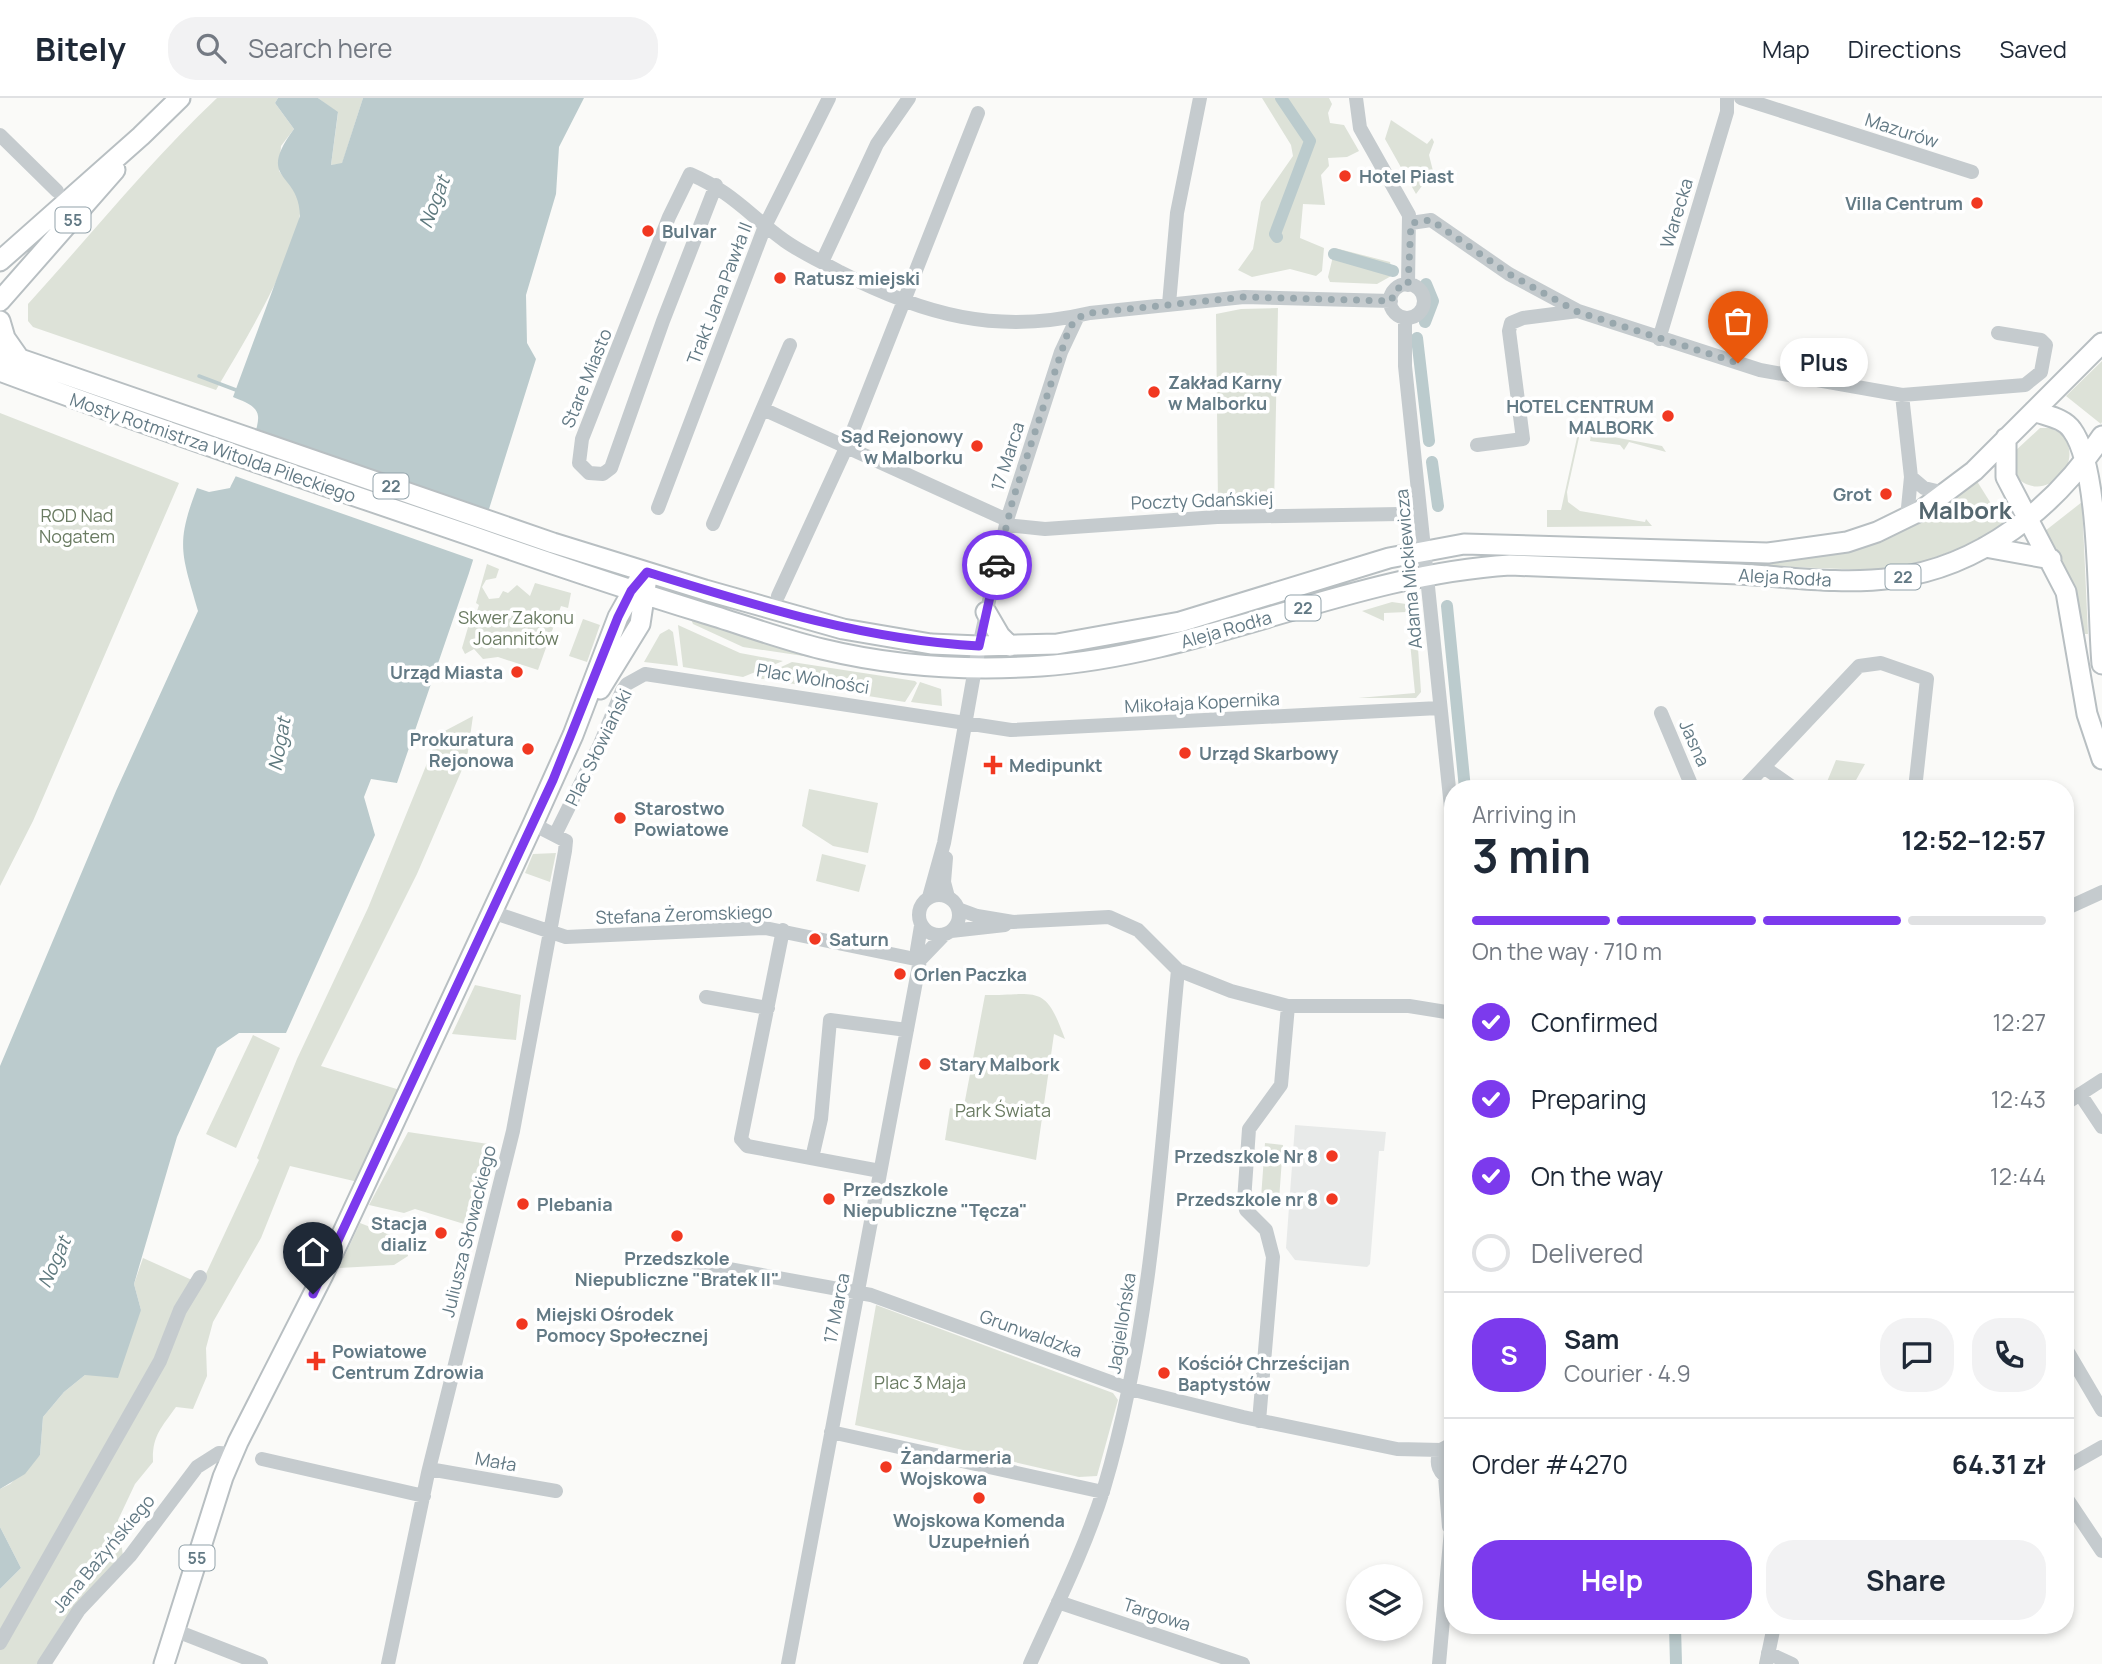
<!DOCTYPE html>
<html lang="en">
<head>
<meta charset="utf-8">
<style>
	body { margin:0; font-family:Manrope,sans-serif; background:#f2f2f3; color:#1f2937; height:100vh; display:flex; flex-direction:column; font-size:26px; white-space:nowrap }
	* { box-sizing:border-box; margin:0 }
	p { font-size:23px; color:#747a83 }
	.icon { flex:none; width:38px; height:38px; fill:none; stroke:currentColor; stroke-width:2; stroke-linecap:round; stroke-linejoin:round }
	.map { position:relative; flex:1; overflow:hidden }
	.drawer { position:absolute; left:1444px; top:682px; width:630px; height:854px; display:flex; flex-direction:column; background:#fff; border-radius:28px; box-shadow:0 4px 10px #0003 }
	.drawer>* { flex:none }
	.fabs { position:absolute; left:1346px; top:1466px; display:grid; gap:14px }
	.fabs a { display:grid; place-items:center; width:77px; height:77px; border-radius:50%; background:#fff; box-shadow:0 4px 10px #0003; font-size:35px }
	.pin { position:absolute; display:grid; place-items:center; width:60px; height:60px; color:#fff; margin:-72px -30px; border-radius:50% 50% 50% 0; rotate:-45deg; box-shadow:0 0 7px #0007 }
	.pin .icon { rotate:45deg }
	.courier { position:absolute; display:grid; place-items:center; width:70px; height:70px; margin:-35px; border:5px solid #7c3aed; border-radius:50%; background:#fff; color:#222; box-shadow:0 2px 9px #0007 }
	.bubble { position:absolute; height:49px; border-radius:24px; background:#fff; box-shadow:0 4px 10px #0003; font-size:23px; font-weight:700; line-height:49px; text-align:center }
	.overview em { font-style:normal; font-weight:700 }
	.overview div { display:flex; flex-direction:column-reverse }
	.overview { display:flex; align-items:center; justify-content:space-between; height:119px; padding:0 28px }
	h1 { font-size:46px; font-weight:700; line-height:52px }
	.bar { display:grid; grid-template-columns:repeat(4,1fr); gap:10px 7px; align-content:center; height:84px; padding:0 28px }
	.bar i { height:9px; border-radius:5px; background:#e0e1e3 }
	.bar .selected { background:#7c3aed }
	.bar p { grid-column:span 4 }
	.line { display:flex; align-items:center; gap:18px; padding:0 28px; border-top:2px solid #e0e1e3 }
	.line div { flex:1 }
	.round { display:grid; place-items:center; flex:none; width:74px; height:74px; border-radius:28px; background:#f2f2f3 }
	ol { padding:0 28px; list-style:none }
	li { display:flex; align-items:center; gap:21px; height:77px }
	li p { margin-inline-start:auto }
	li .icon { padding:7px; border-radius:50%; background:#7c3aed; color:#fff; stroke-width:4 }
	li:last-child { color:#747a83 }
	li i { width:38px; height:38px; border:4px solid #e0e1e3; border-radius:50% }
	.cta { display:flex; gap:14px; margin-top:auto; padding:14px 28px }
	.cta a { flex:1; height:80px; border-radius:28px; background:#7c3aed; color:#fff; font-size:28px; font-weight:700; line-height:80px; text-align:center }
	.cta a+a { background:#f2f2f3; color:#1f2937 }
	header { display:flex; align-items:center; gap:42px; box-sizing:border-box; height:98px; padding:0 35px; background:#fff; border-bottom:2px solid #e0e1e3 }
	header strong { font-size:33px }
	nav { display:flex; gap:38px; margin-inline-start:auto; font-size:24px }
	.search { width:490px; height:63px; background:#f2f2f3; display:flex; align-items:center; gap:18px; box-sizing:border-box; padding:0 24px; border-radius:28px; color:#747a83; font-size:26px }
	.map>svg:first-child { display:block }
</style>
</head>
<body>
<header>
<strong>Bitely</strong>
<div class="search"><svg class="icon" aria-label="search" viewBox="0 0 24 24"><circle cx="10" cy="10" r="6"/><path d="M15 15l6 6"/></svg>Search here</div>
<nav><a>Map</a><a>Directions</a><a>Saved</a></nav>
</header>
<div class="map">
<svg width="2102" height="1566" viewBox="0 0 2102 1566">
	<rect width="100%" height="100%" fill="#fafaf8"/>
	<path fill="#e8eae9" d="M1295,1027l91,7 -2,19h-5l-9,113 -3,3 -72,-7 -9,-12z"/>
	<path fill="#dde2d8" d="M217,0h61l-3,5 19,26 -13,17 -2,25c6,8 20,21 21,31 6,41 -62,150 -84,188l-183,-63 -5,-6v-17c63,-69 121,-142 189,-206z
		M318,0h45l-21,66 -11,1 7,-52z
		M1262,0h67l3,6 -4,9 2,10 14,2 15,26 -12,6 -19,1 1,8 -8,9 4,30 -22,-1 -3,34 24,10 -2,23 -6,5 -26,-7 -38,8 -14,-7 15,-21 8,-47 32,-46 -2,-11z
		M1391,22l36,24 5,-6 2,4 -5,13 4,16 -17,23 -31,-55z
		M1335,150l55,14 3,13 -16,9 -47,-2 -2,-5z
		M1278,210l-4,198h-56l-2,-192 25,-5z
		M2102,263v61l-1,2 -35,-28z
		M0,315l179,70 -146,338 -33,65z
		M2040,330h10l11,5c28,32 -20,74 -46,42l-1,-23z
		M1581,333l81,15 4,6 -37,-10 -5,8 -4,-5 -30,-4 1,-6 -11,-2 -13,59 1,10 12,9 65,11 1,-3 6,7 -105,1v-17h14l17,-77z
		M1975,380l30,48 -23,14 -60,22 -53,8 -262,-10 40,-3 135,3 60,-9z
		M2082,404l6,132h-3l-20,-65 -20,-38z
		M487,466l12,5 -3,9 -10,2 -4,7 7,12 10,-1 4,-7 5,2 9,-8 13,11 5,-13 36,10 -3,15 -7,-2 -23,64 -40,-13 -15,2 -9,-10 -9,5 -3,-6 9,-31h4l4,-12 -3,-2z
		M1392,504l14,2 10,15 5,73 -5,6h-58l57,-5 -8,-81 -23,1v8l-22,-10z
		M583,521l17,6 -13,37 -18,-6z
		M691,521l116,35 3,3 -67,-10 -50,-23z
		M678,527l62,28 43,8 -40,16 -60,-10z
		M669,531l4,3 5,34 -34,-4 16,-28z
		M792,564l123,19 2,2 -12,19 -148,-24z
		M920,584l21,7 1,17 -31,-4z
		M473,618l-6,42 -50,116 -96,192 79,24 -42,92 -68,-16 -29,72 -48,84 -7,26 1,28 -14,33 -17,-2c-15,21 -24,29 -23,55l-18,22 -17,36 5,36 -58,63 -28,45h-37v-15l203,-369 56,-120 -2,-2 40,-99 71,-151 71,-174z
		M1836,662l29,4 -14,25h-27z
		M809,691l69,14 -10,50 -35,-7 -31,-20z
		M556,755l-6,29 -25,-9 8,-19z
		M822,756l44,11 -7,27 -43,-11z
		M475,887l46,10 -5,45 -64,-6z
		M985,897c54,0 60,-11 80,44l-11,-5 -18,126 -91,-20 5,-32 13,3z
		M253,937l27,13 -44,100 -30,-14z
		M408,1034l87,13 -21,82 -59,-18 -11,4 -35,-8z
		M1265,1045l18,2 -4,55 -18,-2z
		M360,1125l46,18 2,15 -14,9 -55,3z
		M143,1160l49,22 -35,79 -157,276v-46l21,-21 -21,-41v-38l10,-5 30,-29 3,-38 21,-25 21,-17 56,-65 -7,-26z
		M876,1207l237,88 5,7 -21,76 -18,1 -224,-52z"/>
	<path fill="#bbcbcd" d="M278,0h40l20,14 -7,53 11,-2 21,-65h221l-25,49 -3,47 -30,101 1,48 9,16 -67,214 -72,210 -26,-4 -7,18 11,38 -89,198h-47l-22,15 -40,89 -43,147 7,26 -23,68 -33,-3 -21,17 -21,25 -3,38 -15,19 -25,15v-423l116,-275 82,-180c-16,-57 -23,-66 -1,-123l12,4 21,-4c7,-15 30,-56 28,-72 -1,-11 -16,-15 -25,-19l67,-181c-1,-46 -45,-34 -6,-87l-19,-26z
		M0,1429l21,41 -21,21z"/>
	<path fill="#fafaf8" d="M253,330l239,84 -15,49 -242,-85z"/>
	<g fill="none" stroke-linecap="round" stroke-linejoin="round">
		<path stroke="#bbcbcd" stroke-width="3.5" d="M199,278l37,14"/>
		<path stroke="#bbcbcd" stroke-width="12" d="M1277,139l-2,-3 35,-93 -29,-43
			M1334,156l59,17
			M1425,224l8,-21 -7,-17
			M1417,240l12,103
			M1432,364l6,44
			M1447,508l18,183
			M1675,1528l1,38"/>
		<g stroke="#b8bfc2" stroke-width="23">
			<path id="major" d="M0,163l141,-125 39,-38
				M0,203l115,-131
				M0,223l5,17 14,20
				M0,254l553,191 152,47 138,39 88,15 48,2 78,-2 123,-22 209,-64 75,-14 304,9 79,-11 30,-10 45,-22 52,-39 128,-128
				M0,273c155,58 312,110 469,164 77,27 154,53 232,77 40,12 80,27 121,37 70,17 146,22 219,17 161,-11 308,-91 469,-101 76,3 152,6 229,9 50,3 104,11 154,4 87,-11 162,-70 209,-142
				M2034,313c13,5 30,7 38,19 29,39 25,180 30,234
				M2006,340v39l60,115 21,122 15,45
				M1985,449l66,12
				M986,514l14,24 10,10
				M600,591l40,-65 6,-40
				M164,1566l59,-187 15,-35 85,-167 210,-451 40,-89 45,-118 19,-34"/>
		</g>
		<path stroke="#c5cbce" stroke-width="14" d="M1356,0l4,30 49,87 -1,70
			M1741,0l231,74
			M0,37l57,56
			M716,87l-53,136 -52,147 -8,6 -14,-1 -10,-10 3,-24 87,-222 21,-43c42,18 59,41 95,67 17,12 37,21 55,31 84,43 157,63 250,41l154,-16 147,4
			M1411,125l20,-3 78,54 69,37 182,59 142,25 123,-10 16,-13 5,-27 -5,-5 -43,-7
			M822,164l55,-118 32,-46
			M1390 203a17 17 0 1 1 34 0a17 17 0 1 1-34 0Z
			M1169,206l8,-91 23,-115
			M1405,220v48l47,451
			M1659,241l68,-227v-14
			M1902,297l9,82 -4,41
			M763,311l244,111
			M1477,347l46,-6 -14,-108 2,-8 12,-5 55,-7
			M1911,379l13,11 21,5
			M658,410l107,-282 64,-128
			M713,426l77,-179
			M1006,427l39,4 172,-12 183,-3
			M778,498l68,-148 132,-335
			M1661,615l32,76
			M1765,670l30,21
			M1743,691l116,-123 22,-3 46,16 -12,110
			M555,737l45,-91 22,-53 5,-7 18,-10 366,56 428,-22
			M946,760l-2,24 4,15
			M919 817a20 20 0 1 1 40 0a20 20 0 1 1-40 0Z
			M929,799l15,-54 35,-197 28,-126 54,-168 16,-34
			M958,811l19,7 36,6 96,-5 29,13 40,40 53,21 57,15h121l43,7
			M2065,811l37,-17
			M492,814l74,25 199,-9 155,32
			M783,832l-42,209 6,7 133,25
			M951,833l54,-6
			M920,862l25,-26
			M706,899l62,11
			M2080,996l22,33
			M2065,1006l37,-24
			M812,1060l9,-39 9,-99 77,10
			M696,1165l175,32 259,94 113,28 154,32 44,1
			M2065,1249l37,63
			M1259,1323l14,-164 -7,-27 -20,-20 -2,-9 5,-72 32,-44 7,-79
			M831,1334l272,60
			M1452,1346l-11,6c-7,13 -2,25 11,29
			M262,1361l162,37
			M2065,1370l37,-21
			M429,1371l127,22
			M1445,1378l4,51
			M2065,1398l37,55
			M1058,1504l185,62
			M174,1532l87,34
			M0,1545l160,-282 20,-51 20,-33
			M1768,1555l24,11
			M44,1566l35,-54 51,-54 67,-89 22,-14 14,1
			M388,1566l40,-191 85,-342 52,-280 1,-10 -33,-17
			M788,1566l132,-704 -3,-10 4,-24
			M1030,1566c26,-58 55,-115 74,-176 50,-168 57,-344 74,-518
			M1439,1566l13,-145
			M1766,1566l8,-38"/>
		<use href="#major" stroke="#fff" stroke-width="19"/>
	</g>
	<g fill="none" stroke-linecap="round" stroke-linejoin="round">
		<path stroke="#98a7ad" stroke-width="7" stroke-dasharray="0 12.6" d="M997,467l16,-66 56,-170 8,-11 13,-5 154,-16 147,4 5,-12 12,-4 3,-62 20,-3 78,54 69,38 160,51"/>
		<path stroke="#7c3aed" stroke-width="9" d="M313,1196l240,-514 65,-163 13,-26 16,-19c110,34 217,68 332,74l18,-81"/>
	</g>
	<g fill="#f13821" stroke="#fff" stroke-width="2.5">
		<circle cx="1345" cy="78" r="7"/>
		<circle cx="1977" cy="105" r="7"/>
		<circle cx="648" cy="133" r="7"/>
		<circle cx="780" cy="180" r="7"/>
		<circle cx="1154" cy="294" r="7"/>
		<circle cx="1668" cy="318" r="7"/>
		<circle cx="977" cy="348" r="7"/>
		<circle cx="1886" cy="396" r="7"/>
		<circle cx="517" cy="574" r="7"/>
		<circle cx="528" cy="651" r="7"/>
		<circle cx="1185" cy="655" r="7"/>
		<path d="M989.5 656.5h7v7h7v7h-7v7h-7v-7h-7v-7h7z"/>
		<circle cx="620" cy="720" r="7"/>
		<circle cx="815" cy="841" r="7"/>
		<circle cx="900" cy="876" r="7"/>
		<circle cx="925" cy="966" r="7"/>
		<circle cx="1332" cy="1058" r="7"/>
		<circle cx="829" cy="1101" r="7"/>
		<circle cx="1332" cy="1101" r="7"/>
		<circle cx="523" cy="1106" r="7"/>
		<circle cx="441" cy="1135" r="7"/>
		<circle cx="677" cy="1138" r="7"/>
		<circle cx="522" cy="1226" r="7"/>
		<path d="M312.5 1252.5h7v7h7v7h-7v7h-7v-7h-7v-7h7z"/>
		<circle cx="1164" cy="1275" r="7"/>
		<circle cx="886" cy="1369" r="7"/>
		<circle cx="979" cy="1400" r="7"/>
	</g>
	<g text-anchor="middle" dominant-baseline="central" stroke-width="7" stroke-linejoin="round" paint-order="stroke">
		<g fill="#fff" stroke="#92a2aa" stroke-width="2">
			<rect x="55.5" y="109.5" width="35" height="25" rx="5"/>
			<rect x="373.5" y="375.5" width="35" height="25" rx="5"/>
			<rect x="1885.5" y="466.5" width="35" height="25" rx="5"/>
			<rect x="1285.5" y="497.5" width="35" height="25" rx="5"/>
			<rect x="179.5" y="1447.5" width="35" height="25" rx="5"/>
		</g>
		<g font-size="16" font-weight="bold" fill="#637a85">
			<text x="73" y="122">55</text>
			<text x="391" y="388">22</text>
			<text x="1903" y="479">22</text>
			<text x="1303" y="510">22</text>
			<text x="197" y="1460">55</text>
		</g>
		<g font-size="18" fill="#637a85" stroke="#fff">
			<text transform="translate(1902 32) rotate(18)">Mazurów</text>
			<text transform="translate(1676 115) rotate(-73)">Warecka</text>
			<text transform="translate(719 195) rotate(-69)">Trakt Jana Pawła II</text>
			<text transform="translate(586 280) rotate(-68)">Stare Miasto</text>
			<text transform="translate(213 349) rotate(19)">Mosty Rotmistrza Witolda Pileckiego</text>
			<text transform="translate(1007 358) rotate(-72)">17 Marca</text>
			<text transform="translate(1202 402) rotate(-2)">Poczty Gdańskiej</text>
			<text transform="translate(1408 471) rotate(-95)">Adama Mickiewicza</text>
			<text transform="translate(1785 479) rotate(3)">Aleja Rodła</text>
			<text transform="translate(1226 531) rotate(-16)">Aleja Rodła</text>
			<text transform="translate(813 580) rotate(9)">Plac Wolności</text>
			<text transform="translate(1202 604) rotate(-3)">Mikołaja Kopernika</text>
			<text transform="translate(1695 645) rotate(66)">Jasna</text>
			<text transform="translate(598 649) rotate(-64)">Plac Słowiański</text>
			<text transform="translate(684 816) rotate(-2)">Stefana Żeromskiego</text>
			<text transform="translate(468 1133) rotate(-76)">Juliusza Słowackiego</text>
			<text transform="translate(836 1210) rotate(-79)">17 Marca</text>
			<text transform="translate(1121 1225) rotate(-81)">Jagiellońska</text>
			<text transform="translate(1031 1235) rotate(20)">Grunwaldzka</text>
			<text transform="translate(496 1363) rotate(10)">Mała</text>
			<text transform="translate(103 1455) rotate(-50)">Jana Bażyńskiego</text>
			<text transform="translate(1157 1516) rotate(18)">Targowa</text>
		</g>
		<g font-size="18" font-weight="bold" fill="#637a85" stroke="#fff" text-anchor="start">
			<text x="1359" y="78">Hotel Piast</text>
			<text x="1963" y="105" text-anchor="end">Villa Centrum</text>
			<text x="662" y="133">Bulvar</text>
			<text x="794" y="180">Ratusz miejski</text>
			<text x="1168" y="284">Zakład Karny<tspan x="1168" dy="21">w Malborku</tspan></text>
			<text x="1654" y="308" text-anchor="end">HOTEL CENTRUM<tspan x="1654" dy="21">MALBORK</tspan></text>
			<text x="963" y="338" text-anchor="end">Sąd Rejonowy<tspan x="963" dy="21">w Malborku</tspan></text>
			<text x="1872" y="396" text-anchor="end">Grot</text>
			<text x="503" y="574" text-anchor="end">Urząd Miasta</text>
			<text x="514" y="641" text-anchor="end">Prokuratura<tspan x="514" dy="21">Rejonowa</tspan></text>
			<text x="1199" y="655">Urząd Skarbowy</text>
			<text x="1009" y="667">Medipunkt</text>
			<text x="634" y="710">Starostwo<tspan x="634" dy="21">Powiatowe</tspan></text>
			<text x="829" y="841">Saturn</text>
			<text x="914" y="876">Orlen Paczka</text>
			<text x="939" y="966">Stary Malbork</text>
			<text x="1318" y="1058" text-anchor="end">Przedszkole Nr 8</text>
			<text x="843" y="1091">Przedszkole<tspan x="843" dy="21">Niepubliczne "Tęcza"</tspan></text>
			<text x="1318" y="1101" text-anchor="end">Przedszkole nr 8</text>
			<text x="537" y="1106">Plebania</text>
			<text x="427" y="1125" text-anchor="end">Stacja<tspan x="427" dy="21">dializ</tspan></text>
			<text x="677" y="1160" text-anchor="middle">Przedszkole<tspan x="677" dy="21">Niepubliczne "Bratek II"</tspan></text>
			<text x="536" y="1216">Miejski Ośrodek<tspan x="536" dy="21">Pomocy Społecznej</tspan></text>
			<text x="332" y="1253">Powiatowe<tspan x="332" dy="21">Centrum Zdrowia</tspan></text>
			<text x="1178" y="1265">Kościół Chrześcijan<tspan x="1178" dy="21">Baptystów</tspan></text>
			<text x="900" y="1359">Żandarmeria<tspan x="900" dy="21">Wojskowa</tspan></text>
			<text x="979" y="1422" text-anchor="middle">Wojskowa Komenda<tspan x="979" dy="21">Uzupełnień</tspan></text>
		</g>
		<g font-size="18" fill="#6a7b62" stroke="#fff">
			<text x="77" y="417">ROD Nad<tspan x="77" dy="21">Nogatem</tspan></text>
			<text x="516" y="519">Skwer Zakonu<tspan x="516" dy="21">Joannitów</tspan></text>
			<text x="1003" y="1012">Park Świata</text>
			<text x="920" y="1284">Plac 3 Maja</text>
		</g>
		<g font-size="19" font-style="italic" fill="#5e797e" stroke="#fff">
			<text transform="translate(434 104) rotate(-69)">Nogat</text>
			<text transform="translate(279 646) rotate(-80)">Nogat</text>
			<text transform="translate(54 1164) rotate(-66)">Nogat</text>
		</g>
		<g font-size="24" font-weight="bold" fill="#55676f" stroke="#fff">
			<text x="1965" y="411">Malbork</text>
		</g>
	</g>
</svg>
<div class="fabs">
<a><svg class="icon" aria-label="layers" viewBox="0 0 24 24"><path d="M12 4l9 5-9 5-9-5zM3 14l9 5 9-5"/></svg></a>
</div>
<div class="pin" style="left:1738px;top:265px;background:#ea580c"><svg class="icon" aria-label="bag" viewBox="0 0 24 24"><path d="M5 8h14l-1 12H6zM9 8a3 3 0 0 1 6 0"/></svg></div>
<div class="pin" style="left:313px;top:1196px;background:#1f2937"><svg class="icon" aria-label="home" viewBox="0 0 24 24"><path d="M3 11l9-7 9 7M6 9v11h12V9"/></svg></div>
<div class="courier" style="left:997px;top:467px"><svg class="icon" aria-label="car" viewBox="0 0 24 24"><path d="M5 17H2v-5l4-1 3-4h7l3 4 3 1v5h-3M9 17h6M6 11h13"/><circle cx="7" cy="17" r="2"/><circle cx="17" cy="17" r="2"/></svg></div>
<div class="bubble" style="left:1780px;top:240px;width:88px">Plus</div>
<section class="drawer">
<div class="overview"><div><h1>3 min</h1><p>Arriving in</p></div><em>12:52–12:57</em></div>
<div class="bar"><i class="selected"></i><i class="selected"></i><i class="selected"></i><i></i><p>On the way · 710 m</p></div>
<ol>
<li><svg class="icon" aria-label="check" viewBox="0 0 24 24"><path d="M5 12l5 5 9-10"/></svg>Confirmed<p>12:27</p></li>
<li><svg class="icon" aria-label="check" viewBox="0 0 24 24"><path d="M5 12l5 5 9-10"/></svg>Preparing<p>12:43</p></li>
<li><svg class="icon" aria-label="check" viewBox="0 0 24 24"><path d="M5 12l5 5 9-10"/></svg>On the way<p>12:44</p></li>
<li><i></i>Delivered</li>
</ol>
<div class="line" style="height:126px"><b class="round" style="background:#7c3aed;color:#fff">S</b><div><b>Sam</b><p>Courier · 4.9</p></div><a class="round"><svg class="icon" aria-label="chat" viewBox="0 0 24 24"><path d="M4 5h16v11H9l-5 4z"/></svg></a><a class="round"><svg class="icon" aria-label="phone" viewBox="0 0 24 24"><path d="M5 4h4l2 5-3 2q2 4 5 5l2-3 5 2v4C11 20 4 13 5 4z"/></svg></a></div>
<div class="line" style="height:91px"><div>Order #4270</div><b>64.31 zł</b></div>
<div class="cta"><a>Help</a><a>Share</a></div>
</section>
</div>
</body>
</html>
